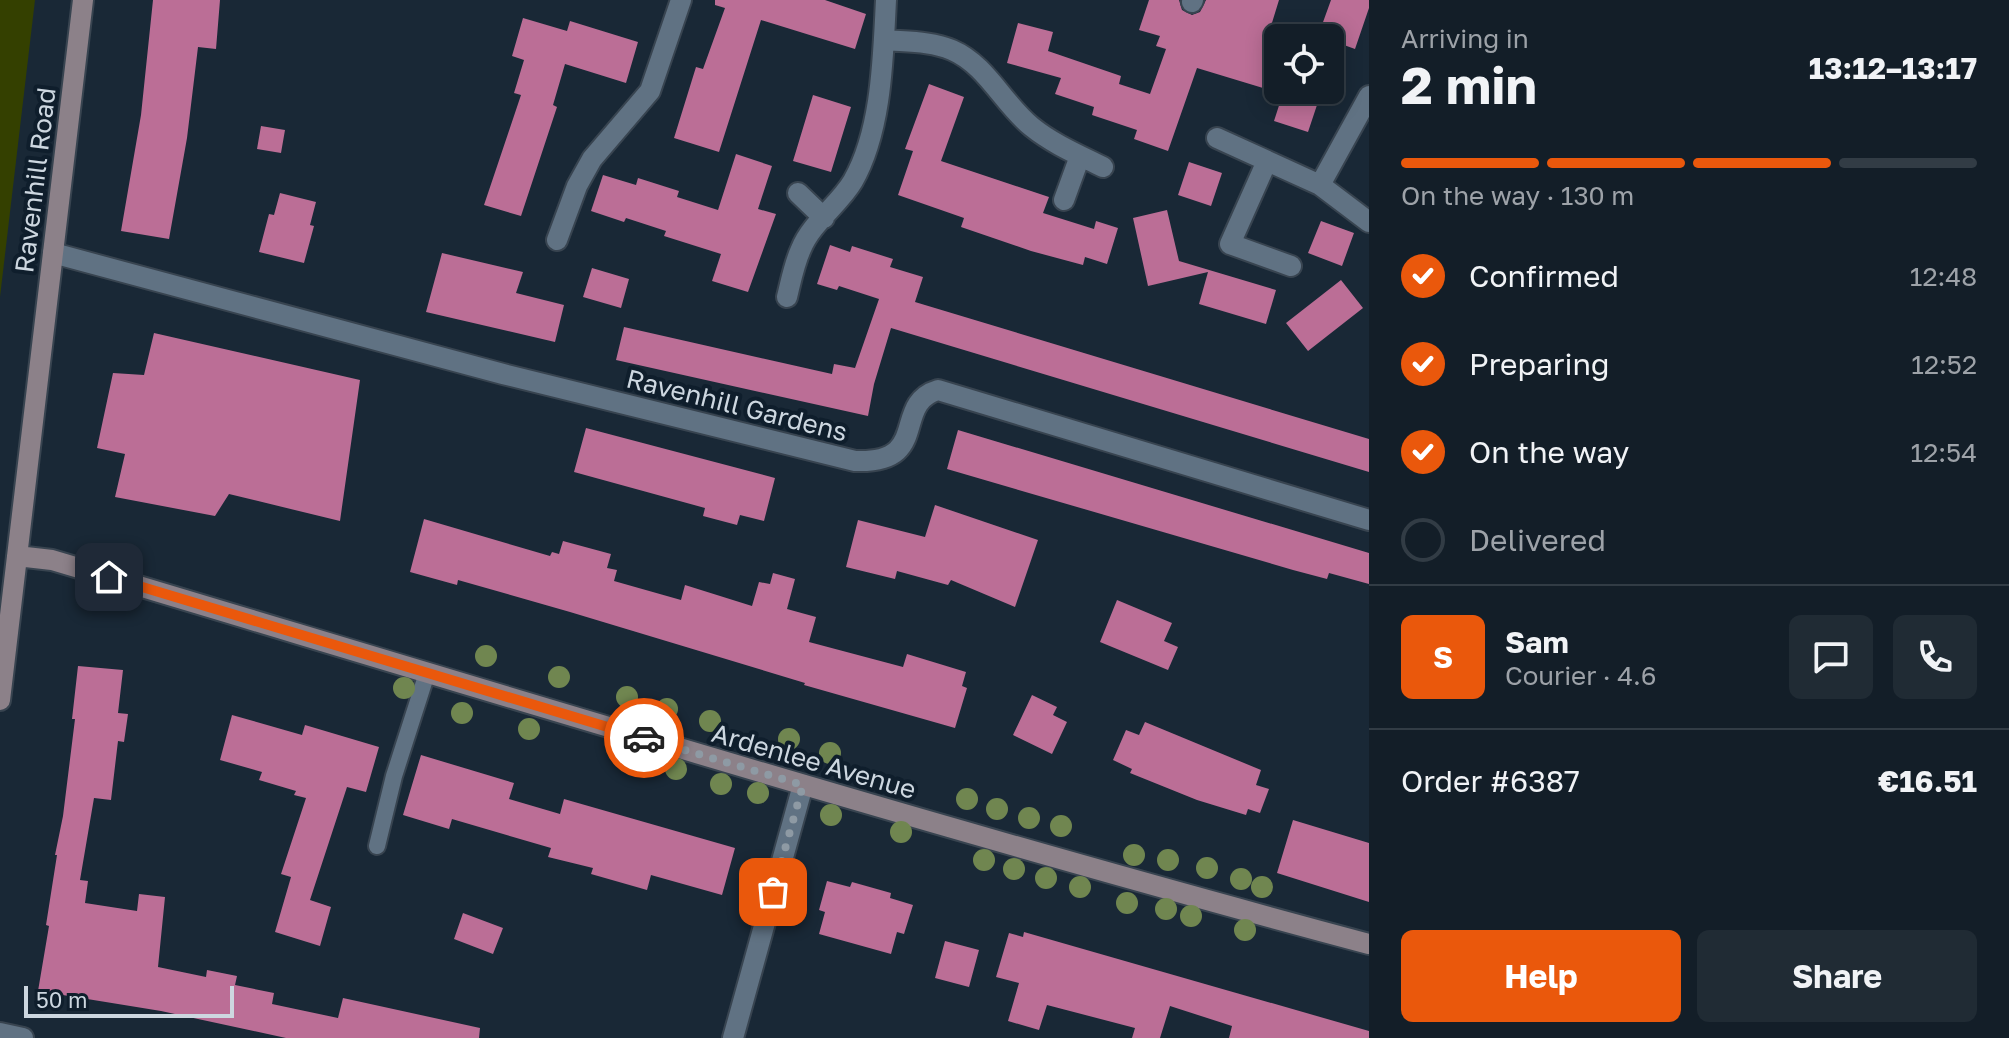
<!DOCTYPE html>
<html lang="en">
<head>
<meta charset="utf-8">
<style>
	body { margin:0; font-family:"Golos Text",sans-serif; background:#202b34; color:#f1f3f6; height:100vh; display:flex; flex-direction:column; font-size:30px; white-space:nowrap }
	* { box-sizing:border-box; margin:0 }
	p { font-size:26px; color:#9da2a8 }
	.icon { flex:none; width:44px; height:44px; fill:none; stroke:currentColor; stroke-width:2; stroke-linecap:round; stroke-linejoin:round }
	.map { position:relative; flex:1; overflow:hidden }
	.details { display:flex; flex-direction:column; background:#131e28; width:640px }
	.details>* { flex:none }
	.buttons { position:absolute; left:1264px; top:24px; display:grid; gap:16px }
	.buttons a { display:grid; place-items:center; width:80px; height:80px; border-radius:12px; background:#131e28; box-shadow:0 4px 20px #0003,0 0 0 2px #323c45; font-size:40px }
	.scale { position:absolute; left:24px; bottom:20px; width:210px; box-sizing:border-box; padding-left:8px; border:4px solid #cdd7e0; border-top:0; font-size:22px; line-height:28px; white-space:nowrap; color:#cdd7e0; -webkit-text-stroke:6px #0f1e2c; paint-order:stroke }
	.pin { position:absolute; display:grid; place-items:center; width:68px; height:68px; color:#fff; margin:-34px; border-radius:16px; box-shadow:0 4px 12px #0006 }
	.courier { position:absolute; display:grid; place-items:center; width:80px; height:80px; margin:-40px; border:6px solid #ea580c; border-radius:50%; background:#fff; color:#222; box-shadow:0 2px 10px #0007 }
	.head em { font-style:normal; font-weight:700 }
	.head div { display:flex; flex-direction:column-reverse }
	.head { display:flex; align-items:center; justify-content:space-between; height:136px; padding:0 32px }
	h1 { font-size:52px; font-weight:700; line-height:60px }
	.bar { display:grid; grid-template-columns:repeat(4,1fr); gap:12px 8px; align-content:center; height:96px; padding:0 32px }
	.bar i { height:10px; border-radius:6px; background:#323c45 }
	.bar .active { background:#ea580c }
	.bar p { grid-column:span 4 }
	.line { display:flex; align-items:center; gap:20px; padding:0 32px; border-top:2px solid #323c45 }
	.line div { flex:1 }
	.round { display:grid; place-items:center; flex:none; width:84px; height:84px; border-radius:12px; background:#202b34 }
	ol { padding:0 32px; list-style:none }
	li { display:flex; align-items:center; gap:24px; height:88px }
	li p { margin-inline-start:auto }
	li .icon { padding:8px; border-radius:50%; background:#ea580c; color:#fff; stroke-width:4 }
	li:last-child { color:#9da2a8 }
	li i { width:44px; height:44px; border:4px solid #323c45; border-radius:50% }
	.cta { display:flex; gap:16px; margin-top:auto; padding:16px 32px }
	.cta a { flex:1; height:92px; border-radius:12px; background:#ea580c; color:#fff; font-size:32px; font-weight:700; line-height:92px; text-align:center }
	.cta a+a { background:#202b34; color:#f1f3f6 }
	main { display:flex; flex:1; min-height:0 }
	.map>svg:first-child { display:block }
</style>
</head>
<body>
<main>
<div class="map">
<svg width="1369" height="1038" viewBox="0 0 1369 1038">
	<rect width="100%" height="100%" fill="#192836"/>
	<path fill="#344000" d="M0,0h35l-35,297z"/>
	<path fill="#bb6e96" d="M153,0h67l-4,49 -18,-2 -11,91 -18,101 -48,-8 20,-116z
		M715,0h110l41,14 -11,35 -94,-29 -42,132 -45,-14 22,-71 7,2 22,-61 -10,-3z
		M1149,0h30l3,10 10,5 8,-3 6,-12h73l-16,52 11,3 -11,33 -66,-20 -29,83 -34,-12 3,-9 -45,-15 2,-8 -39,-13 6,-16 -54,-15 11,-40 35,9 -5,19 73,25 -2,8 31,10 16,-45 -10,-3 4,-10 -21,-6z
		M1331,0h38v8l-14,41 -25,-9v-2l-12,-2z
		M523,18l44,13 3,-10 68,21 -12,41 -61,-19 -12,41 4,2 -36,109 -37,-11 37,-110 -7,-2 10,-33 -12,-4z
		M929,84l35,13 -23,64 108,36 -6,16 51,16 2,-8 22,7 -11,36 -22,-7 -2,8 -52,-14 -70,-24 3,-9 -66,-23 15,-44 -8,-2z
		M1284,90h38l-14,42 -34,-11z
		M813,95l38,12 -20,65 -38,-11z
		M261,126l24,4 -4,23 -24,-4z
		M736,154l36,12 -14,43 18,5 -28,78 -36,-11 9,-27 -57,-18 2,-5 -40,-13 -2,4 -33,-11 12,-36 33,10 2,-7 41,13 -2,6 41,13z
		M1189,162l33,11 -11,33 -33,-11z
		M280,193l36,9 -6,23 4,1 -10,37 -45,-11 10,-38 5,1z
		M1167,210l12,51 97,29 -10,34 -67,-20 9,-32 -60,14 -15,-68z
		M1321,221l33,12 -12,33 -34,-13z
		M830,245l20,7 2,-6 41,13 -3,8 33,10 -8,25 454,137v33l-478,-144 -17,56 -6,32 -252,-56 8,-33 208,47 2,-10 21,4 24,-69 -40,-13 -2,4 -20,-6z
		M442,253l81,19 -7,21 48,12 -9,37 -129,-30z
		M592,268l37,11 -8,29 -38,-11z
		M1341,280l22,28 -55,43 -22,-28z
		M154,333l206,47 -20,141 -111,-27 -14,22 -100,-19 10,-43 -28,-6 16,-75 31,2z
		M586,428l189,50 -11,43 -24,-6 -3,10 -34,-9 2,-8 -131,-36z
		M958,430l411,123v31l-40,-11 -2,6 -34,-9 -346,-101z
		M935,505l103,35 -23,67 -64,-27 -3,5 -51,-14 -2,8 -49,-12 12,-47 67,17z
		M424,519l126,37 2,-4 7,2 4,-13 48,13 -4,14 10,2 -3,11 67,19 4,-15 67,21 7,-24 11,2 3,-11 22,6 -8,30 29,8 -7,25 94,25 4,-13 59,18 -4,14 5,2 -12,40 -151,-43 1,-2 -235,-71 -112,-32 -1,5 -47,-13z
		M1117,600l55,23 -8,18 14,6 -10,23 -68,-28z
		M78,666l45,4 -5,43 10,1 -4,28 -6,-1 -7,59 -17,-2 -14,82 8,1 -3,22 52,8 2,-17 26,3 -7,70 48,10 1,-7 30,6 -2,9 39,8 -2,11 66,14 5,-20 137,30 -1,10h-193l-125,-27 -123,-20 11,-65 -3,-1 11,-70h-2l8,-39 12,-97h-3z
		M1032,695l25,12 -4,8 14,7 -15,32 -39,-19z
		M232,715l70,20 3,-10 74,22 -13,45 -19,-5 -37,113 21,7 -11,39 -45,-14 16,-55 -10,-3 25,-76 -12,-3 2,-4 -37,-11 3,-8 -42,-12z
		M1145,722l116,48 -5,15 13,4 -9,24 -12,-4 -2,6 -49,-15 -67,-27 2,-4 -19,-9 13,-30 13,5z
		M421,755l93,28 -5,16 51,15 4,-15 171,49 -13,47 -71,-20 -4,15 -56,-16 2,-6 -45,-11 3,-9 -99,-29 -3,10 -46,-14z
		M1293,820l76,23v59l-92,-29z
		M827,881l23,6 2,-5 39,11 -1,5 23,7 -9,29 -7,-2 -6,22 -72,-20 6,-22 -6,-2z
		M463,913l40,15 -10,26 -39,-15z
		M1024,932l345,99v7h-140l3,-12 -62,-20 -10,32h-28l3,-10 -88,-23 -8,25 -31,-9 11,-38 -23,-6 13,-44 14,4z
		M945,941l34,9 -10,37 -34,-9z"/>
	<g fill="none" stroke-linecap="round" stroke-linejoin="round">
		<g stroke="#384450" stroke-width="20">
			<path id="lane" d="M377,846l17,-70 33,-103"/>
		</g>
		<g stroke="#384450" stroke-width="24">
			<path id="street" d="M1192,2l1,-2
				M884,40c22,2 47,1 68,10 35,15 51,54 80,77 21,17 47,28 71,40
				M1217,138l103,47 49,37
				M1267,161l-37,83 61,22
				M1320,185l49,-89
				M798,193l26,25
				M1064,200l16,-44
				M557,240l20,-54 15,-27 58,-68 31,-91
				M53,253l450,121 352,87c77,3 36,-57 83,-71l431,130
				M787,297c4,-16 7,-33 14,-48 10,-26 38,-44 52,-68 29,-51 30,-124 33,-181
				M0,1033l23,5
				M733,1038l70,-253"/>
		</g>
		<g stroke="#384450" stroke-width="24">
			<path id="secondary" d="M17,556l35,4c438,131 875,266 1317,384
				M0,700l83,-700"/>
		</g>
		<use href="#lane" stroke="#607283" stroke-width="16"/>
		<use href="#street" stroke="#607283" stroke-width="20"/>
		<use href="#secondary" stroke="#8c8189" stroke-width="20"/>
	</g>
	<g fill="#708650">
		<circle cx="486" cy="656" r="11"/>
		<circle cx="559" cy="677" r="11"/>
		<circle cx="404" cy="688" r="11"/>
		<circle cx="627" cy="697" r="11"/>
		<circle cx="667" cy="709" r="11"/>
		<circle cx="462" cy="713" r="11"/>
		<circle cx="710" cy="721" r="11"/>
		<circle cx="529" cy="729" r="11"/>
		<circle cx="789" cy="739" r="11"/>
		<circle cx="830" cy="753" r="11"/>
		<circle cx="642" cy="759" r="11"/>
		<circle cx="676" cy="769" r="11"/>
		<circle cx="721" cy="784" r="11"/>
		<circle cx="758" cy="793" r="11"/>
		<circle cx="967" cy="799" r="11"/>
		<circle cx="997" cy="809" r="11"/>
		<circle cx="831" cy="815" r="11"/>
		<circle cx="1029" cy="818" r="11"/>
		<circle cx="1061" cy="826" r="11"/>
		<circle cx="901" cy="832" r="11"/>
		<circle cx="1134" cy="855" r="11"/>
		<circle cx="984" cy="860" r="11"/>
		<circle cx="1168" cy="860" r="11"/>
		<circle cx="1207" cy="868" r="11"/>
		<circle cx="1014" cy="869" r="11"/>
		<circle cx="1046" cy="878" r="11"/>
		<circle cx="1241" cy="879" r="11"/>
		<circle cx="1080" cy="887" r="11"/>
		<circle cx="1262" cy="887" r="11"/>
		<circle cx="1127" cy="903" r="11"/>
		<circle cx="1166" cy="909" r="11"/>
		<circle cx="1191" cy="916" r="11"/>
		<circle cx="1245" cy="930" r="11"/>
	</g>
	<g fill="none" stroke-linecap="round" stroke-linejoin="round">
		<path stroke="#8e9aa4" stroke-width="8" stroke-dasharray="0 14.4" d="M644,738l159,47 -30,107"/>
		<path stroke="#ea580c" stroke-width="10" d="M109,577l535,161"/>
	</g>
	<g text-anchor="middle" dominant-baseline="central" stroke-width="8" stroke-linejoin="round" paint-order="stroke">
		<g font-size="26" fill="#cdd7e0" stroke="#0f1e2c">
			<text transform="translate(35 180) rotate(-83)">Ravenhill Road</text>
			<text transform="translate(737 405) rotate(14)">Ravenhill Gardens</text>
			<text transform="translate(814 761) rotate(16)">Ardenlee Avenue</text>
		</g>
	</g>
</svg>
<div class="buttons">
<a><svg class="icon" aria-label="locate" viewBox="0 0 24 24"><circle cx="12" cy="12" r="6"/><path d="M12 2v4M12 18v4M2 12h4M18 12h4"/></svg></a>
</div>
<div class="scale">50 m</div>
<div class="pin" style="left:773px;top:892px;background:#ea580c"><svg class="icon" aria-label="bag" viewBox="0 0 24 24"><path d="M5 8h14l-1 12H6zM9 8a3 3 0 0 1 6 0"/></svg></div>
<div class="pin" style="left:109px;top:577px;background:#1f2937"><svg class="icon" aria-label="home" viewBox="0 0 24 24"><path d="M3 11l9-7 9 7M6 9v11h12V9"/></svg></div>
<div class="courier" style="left:644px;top:738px"><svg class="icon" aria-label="car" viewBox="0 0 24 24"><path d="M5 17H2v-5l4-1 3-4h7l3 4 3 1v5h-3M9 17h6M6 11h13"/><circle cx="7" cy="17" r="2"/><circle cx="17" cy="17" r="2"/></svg></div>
</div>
<section class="details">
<div class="head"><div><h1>2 min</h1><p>Arriving in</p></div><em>13:12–13:17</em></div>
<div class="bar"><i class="active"></i><i class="active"></i><i class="active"></i><i></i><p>On the way · 130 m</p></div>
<ol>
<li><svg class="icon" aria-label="check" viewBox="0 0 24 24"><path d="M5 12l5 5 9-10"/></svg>Confirmed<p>12:48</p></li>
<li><svg class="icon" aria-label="check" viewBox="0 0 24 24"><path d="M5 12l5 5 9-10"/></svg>Preparing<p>12:52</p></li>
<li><svg class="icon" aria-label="check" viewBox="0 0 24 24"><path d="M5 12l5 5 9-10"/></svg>On the way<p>12:54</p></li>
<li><i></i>Delivered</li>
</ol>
<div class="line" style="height:144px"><b class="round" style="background:#ea580c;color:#fff">S</b><div><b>Sam</b><p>Courier · 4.6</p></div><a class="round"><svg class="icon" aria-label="chat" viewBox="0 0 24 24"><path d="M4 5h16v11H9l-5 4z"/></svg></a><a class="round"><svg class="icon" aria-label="phone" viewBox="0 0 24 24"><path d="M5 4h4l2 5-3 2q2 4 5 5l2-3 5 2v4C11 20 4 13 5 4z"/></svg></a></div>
<div class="line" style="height:104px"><div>Order #6387</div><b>€16.51</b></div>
<div class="cta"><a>Help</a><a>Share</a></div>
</section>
</main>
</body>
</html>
